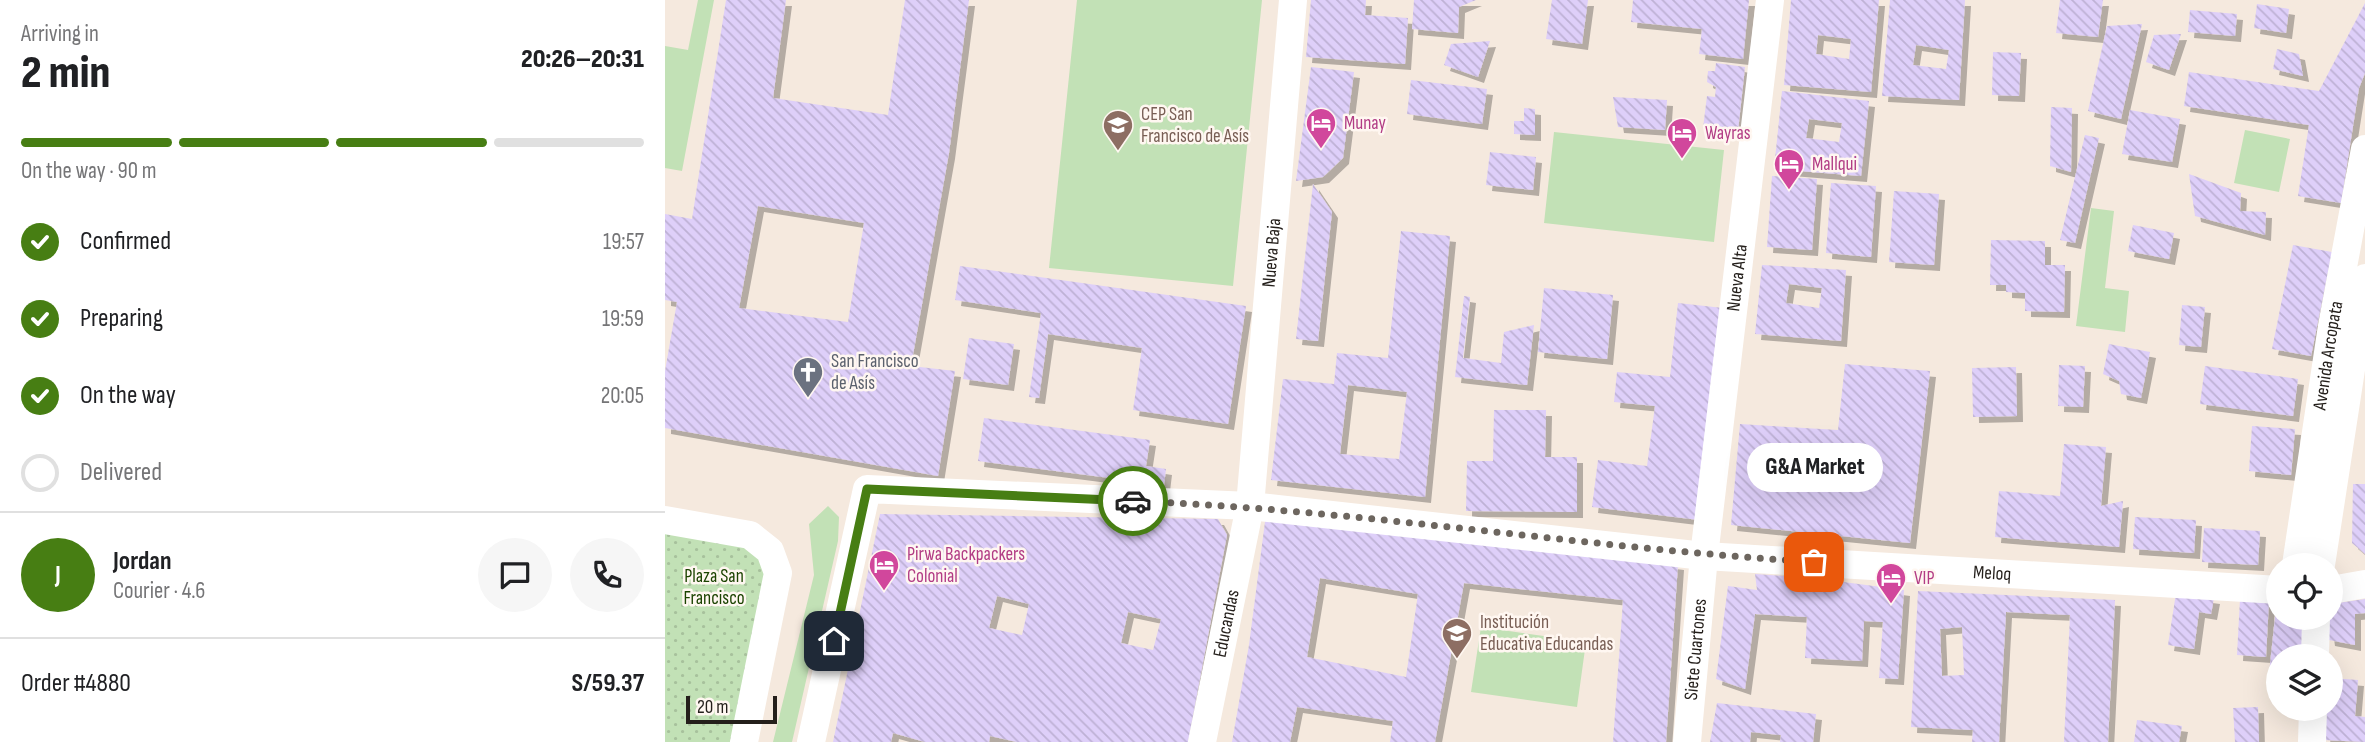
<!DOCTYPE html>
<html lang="en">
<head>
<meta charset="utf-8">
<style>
	body { margin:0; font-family:"Sofia Sans Condensed",sans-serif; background:#f6f6f6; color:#202124; height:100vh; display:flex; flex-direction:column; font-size:26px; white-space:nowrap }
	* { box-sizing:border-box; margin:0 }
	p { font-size:23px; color:#757577 }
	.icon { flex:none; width:38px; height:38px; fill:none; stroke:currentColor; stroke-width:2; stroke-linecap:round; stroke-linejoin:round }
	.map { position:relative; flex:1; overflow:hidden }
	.panel { display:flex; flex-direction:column; background:#fff; width:665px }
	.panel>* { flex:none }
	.controls { position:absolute; left:1601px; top:553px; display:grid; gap:14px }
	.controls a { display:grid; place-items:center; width:77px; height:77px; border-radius:50%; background:#fff; box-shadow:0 7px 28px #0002; font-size:35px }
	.scale { position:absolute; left:21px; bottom:18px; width:91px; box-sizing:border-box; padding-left:7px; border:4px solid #241f1b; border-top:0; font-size:19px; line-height:24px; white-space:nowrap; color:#241f1b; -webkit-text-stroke:5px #fff7f1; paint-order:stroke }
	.pin { position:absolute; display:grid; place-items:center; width:60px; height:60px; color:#fff; margin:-30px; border-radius:14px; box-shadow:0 4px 10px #0006 }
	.courier { position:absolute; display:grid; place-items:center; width:70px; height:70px; margin:-35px; border:5px solid #477e13; border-radius:50%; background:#fff; color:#222; box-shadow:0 2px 9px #0007 }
	.bubble { position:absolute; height:49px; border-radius:24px; background:#fff; box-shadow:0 7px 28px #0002; font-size:23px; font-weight:800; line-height:49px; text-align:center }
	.headline em { font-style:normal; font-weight:800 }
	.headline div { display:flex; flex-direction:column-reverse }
	.headline { display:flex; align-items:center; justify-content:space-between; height:119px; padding:0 21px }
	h1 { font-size:46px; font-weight:800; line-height:52px }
	.bar { display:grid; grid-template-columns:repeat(4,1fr); gap:10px 7px; align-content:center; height:84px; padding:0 21px }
	.bar i { height:9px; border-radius:5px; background:#e0e0e0 }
	.bar .on { background:#477e13 }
	.bar p { grid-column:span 4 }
	.line { display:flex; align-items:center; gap:18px; padding:0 21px; border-top:2px solid #e0e0e0 }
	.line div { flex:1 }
	.round { display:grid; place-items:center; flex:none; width:74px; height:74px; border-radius:37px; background:#f6f6f6 }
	ol { padding:0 21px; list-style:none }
	li { display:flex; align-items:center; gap:21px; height:77px }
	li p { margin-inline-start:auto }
	li .icon { padding:7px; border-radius:50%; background:#477e13; color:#fff; stroke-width:4 }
	li:last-child { color:#757577 }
	li i { width:38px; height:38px; border:4px solid #e0e0e0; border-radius:50% }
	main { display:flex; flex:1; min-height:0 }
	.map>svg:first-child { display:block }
</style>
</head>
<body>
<main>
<section class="panel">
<div class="headline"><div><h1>2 min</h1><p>Arriving in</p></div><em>20:26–20:31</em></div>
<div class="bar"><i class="on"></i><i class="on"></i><i class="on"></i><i></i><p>On the way · 90 m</p></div>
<ol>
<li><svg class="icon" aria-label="check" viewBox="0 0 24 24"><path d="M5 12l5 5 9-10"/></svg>Confirmed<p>19:57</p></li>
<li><svg class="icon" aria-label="check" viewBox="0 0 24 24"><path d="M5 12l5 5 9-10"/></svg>Preparing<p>19:59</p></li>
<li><svg class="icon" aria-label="check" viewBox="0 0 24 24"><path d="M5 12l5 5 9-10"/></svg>On the way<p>20:05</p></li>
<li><i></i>Delivered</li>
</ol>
<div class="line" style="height:126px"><b class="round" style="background:#477e13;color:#fff">J</b><div><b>Jordan</b><p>Courier · 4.6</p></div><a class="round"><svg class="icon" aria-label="chat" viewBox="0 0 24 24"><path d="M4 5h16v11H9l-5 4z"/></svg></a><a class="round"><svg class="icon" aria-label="phone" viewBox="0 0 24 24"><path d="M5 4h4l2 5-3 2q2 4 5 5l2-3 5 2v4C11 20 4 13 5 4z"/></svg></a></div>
<div class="line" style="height:91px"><div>Order #4880</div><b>S/59.37</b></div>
</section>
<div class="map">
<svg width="1700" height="742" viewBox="0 0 1700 742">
	<defs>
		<pattern id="park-dots" width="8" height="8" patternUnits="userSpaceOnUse" patternTransform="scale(1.75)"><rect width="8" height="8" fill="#c2e1b6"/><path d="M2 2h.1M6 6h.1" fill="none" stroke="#a7c19c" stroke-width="1.8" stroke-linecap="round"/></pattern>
		<pattern id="building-back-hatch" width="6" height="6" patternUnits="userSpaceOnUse" patternTransform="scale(1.75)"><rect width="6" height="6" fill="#decff9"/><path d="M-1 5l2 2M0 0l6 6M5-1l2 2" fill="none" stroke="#beb1d5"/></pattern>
		<filter id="shadow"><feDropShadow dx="6" dy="6" stdDeviation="0" flood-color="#0004"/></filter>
	</defs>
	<rect width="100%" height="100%" fill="#f5e9de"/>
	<path fill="#c2e1b6" d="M33,0h16l-32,171 -17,-3v-122l23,4z
		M412,0h185l-29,286 -184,-18z
		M1580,130l45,9 -11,53 -45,-9z
		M889,132l170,18 -10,92 -170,-19z
		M1426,208l23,3 -9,77 24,3 -4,41 -49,-6z
		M163,506l11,11 -1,24 -46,201h-19l41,-167 -5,-51z
		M816,627l105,15 -9,65 -106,-15z"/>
	<path fill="url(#park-dots)" d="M0,528l107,17 -36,197h-71z"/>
	<path fill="url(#building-back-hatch)" fill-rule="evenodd" filter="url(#shadow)" d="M61,0h60l-13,98 115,17 17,-115h64l-20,153 -38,213 44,5 -17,105 -273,-48v-57l12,-69 -12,-2v-86l27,5zM93,206l106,17 -16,99 -109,-14z
		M646,0h55l-1,15 43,3 -3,46 -99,-7z
		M749,0h62l-17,7 -1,26 -46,-4z
		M887,0h36l-6,44 -36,-5z
		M968,0h116l-6,59 -44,-5 3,-25 -71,-7z
		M1126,0h88l-8,92 -87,-7zM1153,35l33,4 -2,20 -33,-5z
		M1225,0h75l-6,100 -77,-4zM1251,45l33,5 -3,19 -33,-4z
		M1395,0h43l-5,37 -42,-4z
		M1700,3v70l-6,15 -18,115 -43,-7 11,-71 -125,-19 5,-34 130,19z
		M1592,4l32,5 -3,24 -32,-5z
		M1525,10l47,4 -2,22 -47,-4z
		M1477,24l-21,95 -33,-8 19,-85z
		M1516,34l-12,36 -23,-8 8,-27z
		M825,41l-12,36 -34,-12 7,-21z
		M1612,49l22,5 4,22 -30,-7z
		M1328,52l28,1 -2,43 -27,-1z
		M1051,63l29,4 -7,64 -35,-3 4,-32 8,1 1,-10 -9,-5 1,-11h7z
		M646,67l43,5 -11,86 -20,19 -27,4z
		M746,80l76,9 -5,35 -75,-10z
		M1117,91l87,10 -8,75 -87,-7zM1144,119l33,4 -3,19 -33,-4z
		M948,97l54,3 -2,30 -47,-3z
		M1386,107l21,1 -1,64 -21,-6z
		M859,108l11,1v26l-21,-1v-13h10z
		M1465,110l50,9 -8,43 -50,-8z
		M1420,135l14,3 -24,105 -15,-3z
		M825,152l46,5 -3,33 -47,-5z
		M1524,174l52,19 -1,18 26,1 -1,23 -70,-19z
		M1107,176l45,3 -5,71 -45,-3z
		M1166,183l45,3 -5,71 -45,-4z
		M648,184l19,28 -14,129 -22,-2z
		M1229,191l45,3 -5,71 -45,-3z
		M1468,225l41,8 -5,26 -41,-8z
		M736,231l49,5 -25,261 -154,-17 12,-101 51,5 3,-31 51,5zM683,385l59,7 -8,67 -59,-5z
		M1326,240l54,1v24h20l-1,47 -39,-1v-18l-19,-1v-7h-16z
		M1628,245l39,7 -21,104 -39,-7z
		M1097,265l84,5 -5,71 -86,-7zM1124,284l33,4 -3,20 -33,-5z
		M295,266l286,40 -18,118 -95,-14 9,-62 -94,-14 -9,64 -10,-1 12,-84 -86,-13z
		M879,288l69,7 -6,64 -69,-7z
		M799,296l6,1 -7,61 38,5 3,-31 30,-7 -7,60 -72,-8z
		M1013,303l45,5 -24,212 -107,-13 6,-47 49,6 8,-60 -41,-4 3,-30 53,5z
		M1517,305l23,2 -4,40 -22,-2z
		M304,338l45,6 -6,41 -45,-6z
		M1444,344l41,8 -9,46 -20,-4 -2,-13 -16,-7z
		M1180,364l85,7 -20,172 -179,-18 9,-101 98,6zM1111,450l20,2 -3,33 -19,-1z
		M1394,365l26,1 -2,41 -25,-1z
		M1540,366l93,13 -5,37 -93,-12z
		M1351,367l1,49 -44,1 -1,-49z
		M829,410h52l-1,47h32v55l-111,-1 1,-50h26z
		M319,418l166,22 -4,26 20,3 -2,16 -186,-24z
		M1587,426l43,3 -4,46 -42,-4z
		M1399,444l42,3 -5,59 22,-5 -4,46 -124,-10 4,-46 61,5z
		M1688,484h12v70l-13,-11z
		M215,514l338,5 9,16 -39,207h-171l-27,-6 -1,6h-64l-32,-9 -2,9h-58zM332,596l32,8 -7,31 -33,-7zM463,612l33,7 -8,31 -32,-7z
		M601,514l412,50 -12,178h-53l10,-142 -159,-17 -29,159h-45l3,-21 -96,-14 -7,35h-58l17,-97zM655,578l98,16 -12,83 -99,-20z
		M1470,517l61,3 -2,33 -61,-4z
		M1539,528l56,3 -2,34 -56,-3z
		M1090,574l58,4 91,12 -6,89 -19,-1 4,-56 -19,-1 -2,40 -57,-3 2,-41 -52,-3 -10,75 -29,-10 12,-93 29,4z
		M1253,591l197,9 -7,142h-44l6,-127 -64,-3 -7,130h-27l1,-12 -62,-3zM1297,627l2,48 -22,1 -2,-47z
		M1511,593l38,5 -3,16 -12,-2 -5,37 -26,-4z
		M1612,598l2,20h28l-4,38h-24v28l-11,-1z
		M1575,599l29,2 -3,56 -29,-2z
		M1700,599v14l-10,1v31l-26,-5 -3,-22h5v-14z
		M1666,678l27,2 -3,36 10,1v25l-41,-2 2,-31h5z
		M1052,703l99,11 -3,28h-33l1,-7 -30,-3 -1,10h-40z
		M1593,707l1,35h-24l-2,-34z
		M1472,720l45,6 -3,16h-45z"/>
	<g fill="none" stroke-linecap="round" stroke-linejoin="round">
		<g stroke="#fff" stroke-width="28">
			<path d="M0,520l85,15 20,16 8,22 -34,169"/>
			<path id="s1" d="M1631,565l36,-239 33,-177"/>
			<path d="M1656,565l44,-287"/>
			<path d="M1666,590l34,-6"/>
			<path d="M1650,656l1,-38"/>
			<path id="s2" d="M146,742l56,-253 383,17 454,50 575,34"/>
			<path id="s3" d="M537,742l48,-236 43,-506"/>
			<path id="s4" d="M1022,742l17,-186 66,-556"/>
			<path d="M1647,742l1,-33"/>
		</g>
	</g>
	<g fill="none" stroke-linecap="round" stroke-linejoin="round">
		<path stroke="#6d665f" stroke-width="7" stroke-dasharray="0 12.6" d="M468,501c228,9 453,47 681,61"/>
		<path stroke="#477e13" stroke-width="9" d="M169,641l33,-152 266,12"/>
	</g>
	<defs>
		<g id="hotel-pin" transform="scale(1.575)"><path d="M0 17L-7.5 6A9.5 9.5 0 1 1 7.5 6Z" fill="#d1479c" stroke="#fff7f1"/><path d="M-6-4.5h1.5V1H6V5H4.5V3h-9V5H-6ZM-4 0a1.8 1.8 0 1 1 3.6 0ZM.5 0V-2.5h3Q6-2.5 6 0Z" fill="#fff"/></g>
		<g id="school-pin" transform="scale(1.575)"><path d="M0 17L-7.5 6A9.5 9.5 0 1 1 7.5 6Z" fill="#8d6e63" stroke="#fff7f1"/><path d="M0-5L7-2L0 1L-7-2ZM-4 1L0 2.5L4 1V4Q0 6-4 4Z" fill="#fff"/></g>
		<g id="church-pin" transform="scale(1.575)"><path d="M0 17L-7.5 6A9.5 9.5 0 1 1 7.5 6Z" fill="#6b7280" stroke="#fff7f1"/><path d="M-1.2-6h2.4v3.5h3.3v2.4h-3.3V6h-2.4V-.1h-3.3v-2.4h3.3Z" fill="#fff"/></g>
	</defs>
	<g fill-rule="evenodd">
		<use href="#hotel-pin" x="656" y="123"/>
		<use href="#school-pin" x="453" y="125"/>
		<use href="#hotel-pin" x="1017" y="133"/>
		<use href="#hotel-pin" x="1124" y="164"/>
		<use href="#church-pin" x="143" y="372"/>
		<use href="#hotel-pin" x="219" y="565"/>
		<use href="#hotel-pin" x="1226" y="578"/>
		<use href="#school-pin" x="792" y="633"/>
	</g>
	<g text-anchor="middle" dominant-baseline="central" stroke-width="5" stroke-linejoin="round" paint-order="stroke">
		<g font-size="19" fill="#785e54" stroke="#fff7f1" text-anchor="start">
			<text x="476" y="114">CEP San<tspan x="476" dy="22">Francisco de Asís</tspan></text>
			<text x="815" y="622">Institución<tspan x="815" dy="22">Educativa Educandas</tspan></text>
		</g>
		<g font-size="19" fill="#b23c85" stroke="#fff7f1" text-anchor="start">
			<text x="679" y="123">Munay</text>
			<text x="1040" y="133">Wayras</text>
			<text x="1147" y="164">Mallqui</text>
			<text x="242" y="554">Pirwa Backpackers<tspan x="242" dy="22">Colonial</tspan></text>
			<text x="1249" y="578">VIP</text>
		</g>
		<g font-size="19" fill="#241f1b" stroke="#fff7f1">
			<text stroke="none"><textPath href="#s3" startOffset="495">Nueva Baja</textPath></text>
			<text stroke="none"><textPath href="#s4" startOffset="467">Nueva Alta</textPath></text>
			<text stroke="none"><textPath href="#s1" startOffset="212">Avenida Arcopata</textPath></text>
			<text stroke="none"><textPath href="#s2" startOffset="1388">Meloq</textPath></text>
			<text stroke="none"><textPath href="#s3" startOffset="121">Educandas</textPath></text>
			<text stroke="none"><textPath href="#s4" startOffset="93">Siete Cuartones</textPath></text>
		</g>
		<g font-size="19" fill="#5b616d" stroke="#fff7f1" text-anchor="start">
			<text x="166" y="361">San Francisco<tspan x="166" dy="22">de Asís</tspan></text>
		</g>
		<g font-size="19" fill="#1b4300" stroke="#fff7f1">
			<text x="49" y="576">Plaza San<tspan x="49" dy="22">Francisco</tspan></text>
		</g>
	</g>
</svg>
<div class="controls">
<a><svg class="icon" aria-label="locate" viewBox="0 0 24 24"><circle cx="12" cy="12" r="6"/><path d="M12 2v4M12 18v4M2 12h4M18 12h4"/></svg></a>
<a><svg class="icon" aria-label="layers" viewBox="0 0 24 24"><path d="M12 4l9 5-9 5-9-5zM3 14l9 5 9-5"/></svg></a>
</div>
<div class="scale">20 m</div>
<div class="pin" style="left:1149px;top:562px;background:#ea580c"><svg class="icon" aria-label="bag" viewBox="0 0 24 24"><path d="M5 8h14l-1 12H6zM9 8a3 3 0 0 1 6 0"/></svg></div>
<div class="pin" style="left:169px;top:641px;background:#1f2937"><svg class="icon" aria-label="home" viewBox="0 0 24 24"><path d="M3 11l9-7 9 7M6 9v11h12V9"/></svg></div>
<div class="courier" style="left:468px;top:501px"><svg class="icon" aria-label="car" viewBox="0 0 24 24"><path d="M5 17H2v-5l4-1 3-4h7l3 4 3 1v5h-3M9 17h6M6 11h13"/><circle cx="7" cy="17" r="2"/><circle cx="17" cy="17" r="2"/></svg></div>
<div class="bubble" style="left:1082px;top:443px;width:136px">G&amp;A Market</div>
</div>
</main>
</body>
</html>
